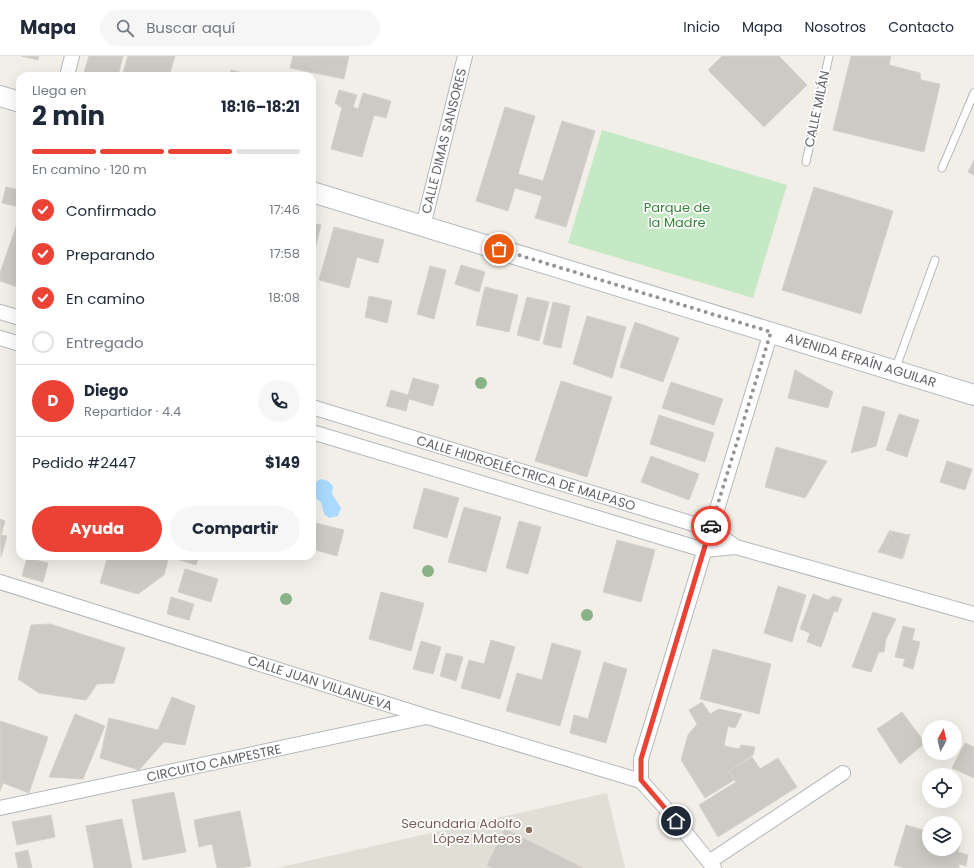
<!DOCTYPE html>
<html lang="es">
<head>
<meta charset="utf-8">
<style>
	body { margin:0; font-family:Poppins,sans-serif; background:#f6f6f7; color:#1f2937; height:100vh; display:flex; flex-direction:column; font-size:15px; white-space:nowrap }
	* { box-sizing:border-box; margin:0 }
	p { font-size:13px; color:#747a83 }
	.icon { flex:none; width:22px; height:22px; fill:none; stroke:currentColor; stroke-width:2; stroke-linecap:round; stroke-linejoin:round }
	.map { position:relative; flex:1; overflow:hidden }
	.details { position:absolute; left:16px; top:16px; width:300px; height:488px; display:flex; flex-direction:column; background:#fff; border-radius:12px; box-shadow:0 4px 16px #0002 }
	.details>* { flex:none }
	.needle { width:26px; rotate:8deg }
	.fabs { position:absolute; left:922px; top:664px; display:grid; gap:8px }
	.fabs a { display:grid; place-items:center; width:40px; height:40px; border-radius:50%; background:#fff; box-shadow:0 4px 16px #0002; font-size:20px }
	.pin { position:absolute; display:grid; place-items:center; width:34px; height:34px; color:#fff; margin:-17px; border:2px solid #fff; border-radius:50%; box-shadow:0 1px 4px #0007 }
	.courier { position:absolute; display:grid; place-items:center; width:40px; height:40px; margin:-20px; border:3px solid #ea4335; border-radius:50%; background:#fff; color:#222; box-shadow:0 1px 5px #0007 }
	.overview em { font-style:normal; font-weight:700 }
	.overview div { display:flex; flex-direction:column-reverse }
	.overview { display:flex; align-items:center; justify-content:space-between; height:68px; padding:0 16px }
	h1 { font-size:26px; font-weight:700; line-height:30px }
	.bar { display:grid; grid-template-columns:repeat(4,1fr); gap:6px 4px; align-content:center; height:48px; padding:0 16px }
	.bar i { height:5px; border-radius:3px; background:#e0e1e3 }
	.bar .current { background:#ea4335 }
	.bar p { grid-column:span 4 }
	.line { display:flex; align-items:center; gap:10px; padding:0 16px; border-top:1px solid #e0e1e3 }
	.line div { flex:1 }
	.round { display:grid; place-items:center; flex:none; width:42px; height:42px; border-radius:21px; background:#f6f6f7 }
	ol { padding:0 16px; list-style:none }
	li { display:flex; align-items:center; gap:12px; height:44px }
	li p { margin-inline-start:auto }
	li .icon { padding:4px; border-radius:50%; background:#ea4335; color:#fff; stroke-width:4 }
	li:last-child { color:#747a83 }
	li i { width:22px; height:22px; border:2px solid #e0e1e3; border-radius:50% }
	.primary-button { display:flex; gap:8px; margin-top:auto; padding:8px 16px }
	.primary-button a { flex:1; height:46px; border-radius:24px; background:#ea4335; color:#fff; font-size:16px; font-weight:700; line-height:46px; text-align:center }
	.primary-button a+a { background:#f6f6f7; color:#1f2937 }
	header { display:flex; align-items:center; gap:24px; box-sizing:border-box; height:56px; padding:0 20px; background:#fff; border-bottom:1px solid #e0e1e3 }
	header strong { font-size:19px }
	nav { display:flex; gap:22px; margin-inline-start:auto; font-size:14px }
	.search { width:280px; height:36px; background:#f6f6f7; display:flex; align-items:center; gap:10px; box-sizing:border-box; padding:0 14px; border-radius:22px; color:#747a83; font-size:15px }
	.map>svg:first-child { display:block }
</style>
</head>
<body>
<header>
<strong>Mapa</strong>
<div class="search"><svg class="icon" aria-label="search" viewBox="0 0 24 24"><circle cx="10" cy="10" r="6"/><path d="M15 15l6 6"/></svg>Buscar aquí</div>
<nav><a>Inicio</a><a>Mapa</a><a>Nosotros</a><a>Contacto</a></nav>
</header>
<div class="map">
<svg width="974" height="812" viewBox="0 0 974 812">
	<rect width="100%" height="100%" fill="#f1efe8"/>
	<path fill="#e1ded6" d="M607,737l18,75h-348z"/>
	<path fill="#c5e8c5" d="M602,74l185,55 -34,113 -185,-55z"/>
	<path fill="#aadaff" d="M321,423l7,2 5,5 -1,8 9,14 -3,8 -9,2 -5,-4 -3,-12c-9,-5 -9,-10 -7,-19z"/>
	<path fill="#cccac5" stroke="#d6d1c6" d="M21,0h18l-1,4z
		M89,0h34l-5,20h-35z
		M128,0h47l-6,20h-47z
		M293,0h56l-5,23 -54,-11z
		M722,0h57l28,29 -43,42 -56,-57z
		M851,0h40l-2,9 31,8 1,7 19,4 -16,68 -91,-22z
		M231,14l24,6h-25z
		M339,34l18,5 -4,12 5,2 5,-16 28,8 -5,17 -12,-3 -12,42 -31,-8 11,-41 -7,-5z
		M505,51l30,9 -17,58 25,7 19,-60 33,10 -29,96 -31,-9 7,-22 -27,-8 -7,23 -32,-10z
		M974,104v15l-6,-3z
		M6,131l14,3v17l-18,-4z
		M814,131l79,24 -32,103 -79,-24z
		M20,159v73l-20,-7v-8z
		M312,167l9,2 -9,36z
		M334,171l50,13 -6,23 -21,-6 -8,31 -30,-8z
		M461,209l24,7 -6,20 -24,-8z
		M430,210l16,4 -12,49 -17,-5z
		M485,231l33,8 -9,37 -33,-7z
		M369,240l23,5 -5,22 -22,-6z
		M527,241l22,5 -10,39 -22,-6z
		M553,246l17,4 -9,42 -18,-4z
		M587,260l39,11 -14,51 -39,-14z
		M635,266l44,16 -16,44 -43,-15z
		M795,314l38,22 -5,16 -40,-10z
		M413,322l26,7 -6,21 -24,-7 -3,12 -20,-5 5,-16 17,5z
		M561,325l51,16 -25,80 -52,-16z
		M671,326l52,17 -9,26 -52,-17z
		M863,350l22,6 -9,34 -25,7z
		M899,358l20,6 -12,37 -21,-7z
		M659,359l55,18 -9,29 -55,-18z
		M776,391l51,14 -22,37 -40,-11z
		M651,400l48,18 -10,26 -48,-18z
		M947,405l25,8 -7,21 -25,-8z
		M424,432l35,10 -12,40 -34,-10z
		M464,451l37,10 -15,55 -38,-10z
		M0,463l5,2 -4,14 6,1 -6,21z
		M519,465l22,6 -13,47 -22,-6z
		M316,467l28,7 -7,26 -25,-7v-12z
		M890,474l6,14 6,-7 8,-3 -7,24 -25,-6z
		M891,475l17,4 -6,24 -17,-5z
		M617,484l38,10 -14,52 -38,-10z
		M108,500h61l-5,19 -26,19 -38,-11z
		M177,500h22l-3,9 -20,-6z
		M27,502l21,5 -5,19 -21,-6z
		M185,513l33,10 -7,23 -33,-10z
		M778,530l28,9 -14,47 -28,-9z
		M381,536l43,11 -13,48 -42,-12z
		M813,538l15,6 5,-4 9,3 -5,13 -3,-1 -13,36 -14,-5 3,-9 -10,-4z
		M171,541l23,7 -5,16 -22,-6z
		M873,556l23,7 -10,20 -2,13h-5l-8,20 -19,-5z
		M50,568l75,24 -11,35 -17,1 -11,16 -47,-7 -21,-14 13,-54z
		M903,570l12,3 -3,11 8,2 -7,27 -10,-3 2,-7 -10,-2z
		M491,584l24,7 -15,52 -39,-11 8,-28 15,4z
		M421,585l20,6 -8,27 -20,-5z
		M552,587l29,8 -21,75 -54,-15 11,-38 25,7z
		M713,593l58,15 -12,50 -59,-15z
		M446,597l17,4 -7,24 -16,-5z
		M604,606l23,7 -21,74 -36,-10 4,-18 14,4z
		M172,641l23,9 -10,39 -21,-3 -25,28 -39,-12 9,-40 49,12z
		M702,646l8,12 9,-5 23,5 -7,14 -7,-2 -4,20 15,3 2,-4 14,2 -2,8 -24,16 5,9 -29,18 -24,-38 7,-25 9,-11 -8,-14z
		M902,656l23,31 -25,21 -23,-35z
		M75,658l30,12 -22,53 -34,-2z
		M0,665l48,16 -19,56 -26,-10 -3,8z
		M965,687l9,4v31l-22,-10z
		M752,701l8,12 18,-11 19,29 -79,50 -19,-32 37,-23 -7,-11z
		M174,736l12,60 -43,8 -11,-60z
		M240,755l11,55 -11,2h-23l-5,-24 -13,3 -5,-27z
		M51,759l4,22 -38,8 -5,-23z
		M122,763l10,49h-38l-8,-42z
		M906,769l23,7v17h26v-10l6,1 -3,12 10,3 -2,11 -7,-2v4h1h-56l-10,-3z
		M505,773l78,39h-91l-5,-3z
		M28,794l4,18h-14l-3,-15z"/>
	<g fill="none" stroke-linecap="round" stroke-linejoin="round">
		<g stroke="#b5b8bc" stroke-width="9">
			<path id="service" d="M806,106l23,-106
				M942,112l32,-75
				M895,314l40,-110"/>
		</g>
		<g stroke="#b5b8bc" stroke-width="16">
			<path id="minor" d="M67,20l5,-20
				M423,170l42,-170
				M0,256l20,6
				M0,282l20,6
				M312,351l398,122 26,18 238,67
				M312,376l392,118 32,-3
				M0,526l428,135 213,64
				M641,725v-22l130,-427
				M641,725l27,30 46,57
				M0,752l426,-91
				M709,806l134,-89"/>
		</g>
		<g stroke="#b6babf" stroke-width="22">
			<path id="secondary" d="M0,40l20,6
				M312,136l662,203"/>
		</g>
		<use href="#service" stroke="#fff" stroke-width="7"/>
		<use href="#minor" stroke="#fff" stroke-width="14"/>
		<use href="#secondary" stroke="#fff" stroke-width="20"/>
	</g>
	<g fill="#89b387">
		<circle cx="481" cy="327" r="6"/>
		<circle cx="428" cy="515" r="6"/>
		<circle cx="286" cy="543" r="6"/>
		<circle cx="587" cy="559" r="6"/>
	</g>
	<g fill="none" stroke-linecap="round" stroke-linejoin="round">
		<path stroke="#929495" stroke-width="4" stroke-dasharray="0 7.2" d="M499,193l272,83 -60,194"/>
		<path stroke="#ea4335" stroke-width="5" d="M676,765l-35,-41v-21l70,-233"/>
	</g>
	<circle fill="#8d6e63" stroke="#fff" stroke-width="1.5" cx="529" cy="774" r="4"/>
	<g text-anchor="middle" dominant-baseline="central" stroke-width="3.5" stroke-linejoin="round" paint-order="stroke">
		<g font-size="13" fill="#5f6368" stroke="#fff">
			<text transform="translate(817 53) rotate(-78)">CALLE MILÁN</text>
			<text transform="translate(444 85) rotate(-76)">CALLE DIMAS SANSORES</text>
			<text transform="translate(861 304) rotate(17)">AVENIDA EFRAÍN AGUILAR</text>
			<text transform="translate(526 417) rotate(17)">CALLE HIDROELÉCTRICA DE MALPASO</text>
			<text transform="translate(320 627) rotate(18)">CALLE JUAN VILLANUEVA</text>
			<text transform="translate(214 707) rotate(-12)">CIRCUITO CAMPESTRE</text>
		</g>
		<g font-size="13" fill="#348238" stroke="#fff">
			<text x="677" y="151">Parque de<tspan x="677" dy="15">la Madre</tspan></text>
		</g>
		<g font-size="13" fill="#785e54" stroke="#fff" text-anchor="end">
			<text x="521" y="767">Secundaria Adolfo<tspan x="521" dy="15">López Mateos</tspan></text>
		</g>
	</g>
</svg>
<div class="fabs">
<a><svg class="needle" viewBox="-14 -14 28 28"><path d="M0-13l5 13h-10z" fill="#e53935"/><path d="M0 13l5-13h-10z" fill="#747a83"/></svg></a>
<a><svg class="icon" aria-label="locate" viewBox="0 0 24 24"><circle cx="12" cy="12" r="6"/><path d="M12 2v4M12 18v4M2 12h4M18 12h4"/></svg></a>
<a><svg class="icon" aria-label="layers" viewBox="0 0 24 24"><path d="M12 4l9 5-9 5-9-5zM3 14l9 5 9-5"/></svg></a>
</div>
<div class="pin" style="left:499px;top:193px;background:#ea580c"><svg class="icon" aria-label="bag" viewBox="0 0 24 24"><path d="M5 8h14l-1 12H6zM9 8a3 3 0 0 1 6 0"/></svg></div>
<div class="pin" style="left:676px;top:765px;background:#1f2937"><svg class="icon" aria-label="home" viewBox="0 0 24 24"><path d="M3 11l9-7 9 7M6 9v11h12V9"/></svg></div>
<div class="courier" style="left:711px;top:470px"><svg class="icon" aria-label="car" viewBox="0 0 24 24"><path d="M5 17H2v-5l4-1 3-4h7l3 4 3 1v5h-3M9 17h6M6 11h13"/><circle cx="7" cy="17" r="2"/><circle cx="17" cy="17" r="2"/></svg></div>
<section class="details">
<div class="overview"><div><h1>2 min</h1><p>Llega en</p></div><em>18:16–18:21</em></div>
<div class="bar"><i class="current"></i><i class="current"></i><i class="current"></i><i></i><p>En camino · 120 m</p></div>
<ol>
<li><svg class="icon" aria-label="check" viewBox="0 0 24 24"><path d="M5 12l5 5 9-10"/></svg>Confirmado<p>17:46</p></li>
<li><svg class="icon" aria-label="check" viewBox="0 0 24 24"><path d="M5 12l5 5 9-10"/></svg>Preparando<p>17:58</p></li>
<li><svg class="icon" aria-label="check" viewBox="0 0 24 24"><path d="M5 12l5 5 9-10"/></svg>En camino<p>18:08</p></li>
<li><i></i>Entregado</li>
</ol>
<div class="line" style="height:72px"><b class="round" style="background:#ea4335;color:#fff">D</b><div><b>Diego</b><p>Repartidor · 4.4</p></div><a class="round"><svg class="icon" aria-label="phone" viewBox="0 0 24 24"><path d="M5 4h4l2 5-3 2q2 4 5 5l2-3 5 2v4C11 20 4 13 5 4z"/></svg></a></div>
<div class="line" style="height:52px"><div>Pedido #2447</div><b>$149</b></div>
<div class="primary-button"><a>Ayuda</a><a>Compartir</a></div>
</section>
</div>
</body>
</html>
